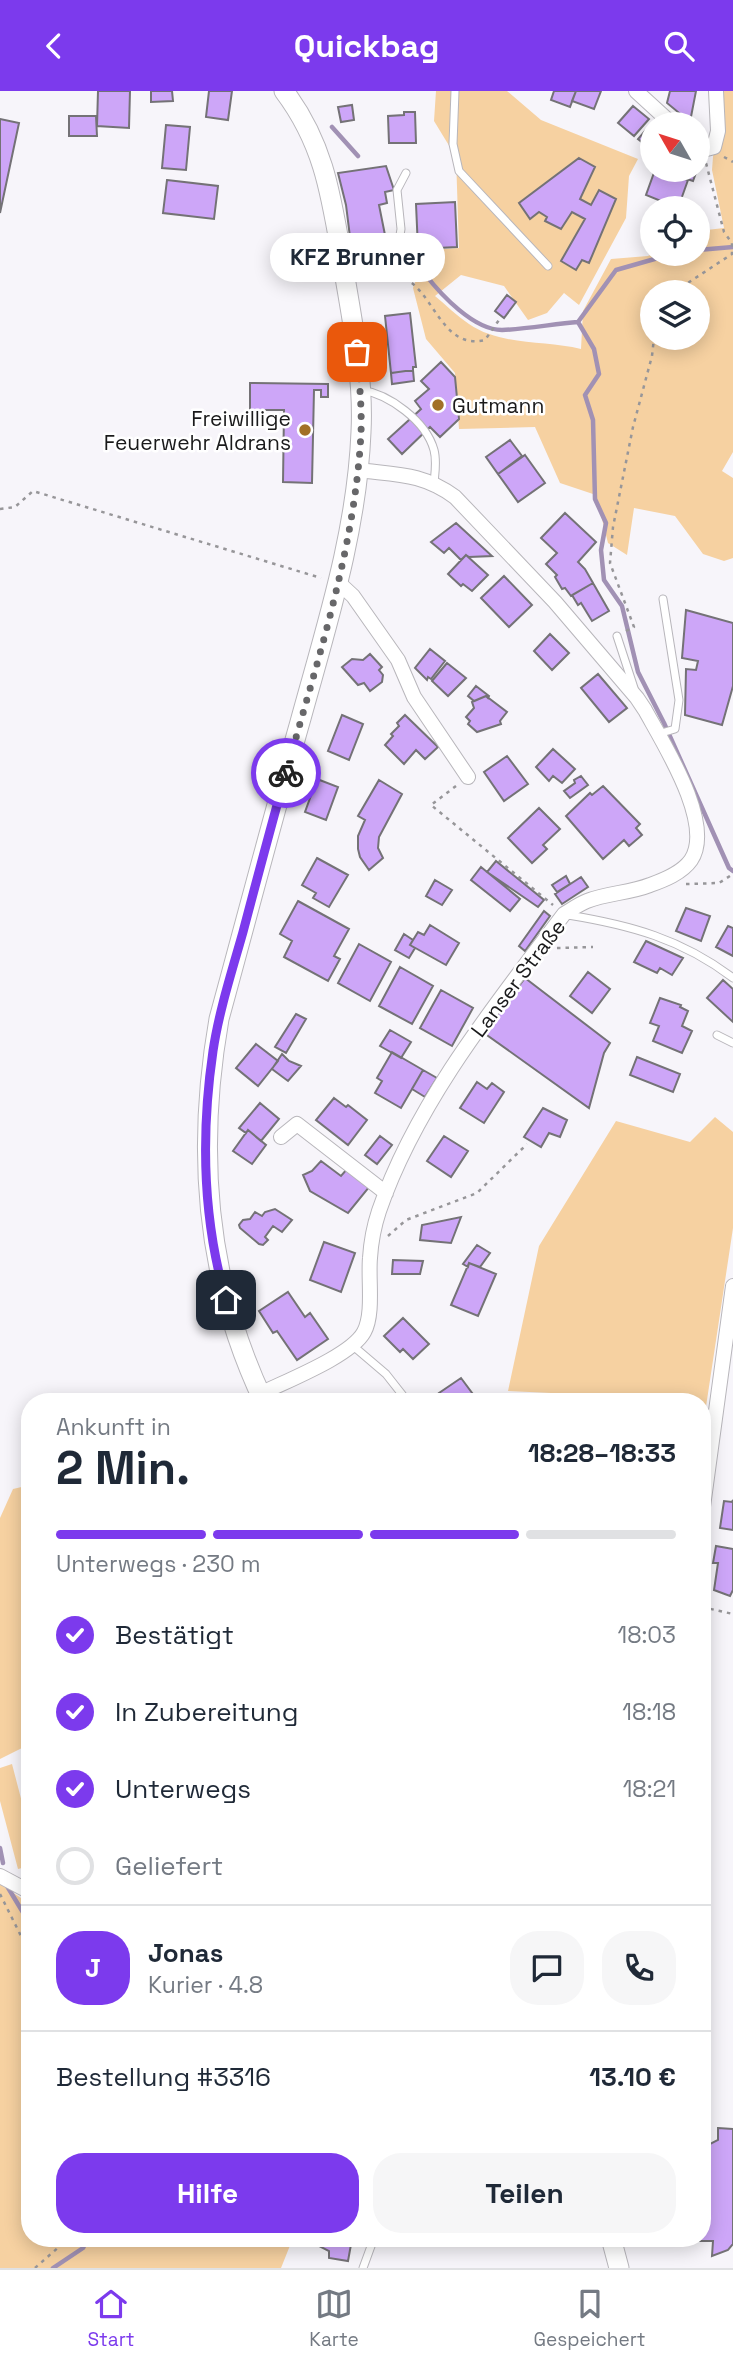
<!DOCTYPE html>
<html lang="de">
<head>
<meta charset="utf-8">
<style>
	body { margin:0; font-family:"Space Grotesk",sans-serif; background:#f6f6f7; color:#1f2937; height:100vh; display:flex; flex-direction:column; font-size:26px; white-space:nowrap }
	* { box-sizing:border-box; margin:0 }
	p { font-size:23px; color:#747a83 }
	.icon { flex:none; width:38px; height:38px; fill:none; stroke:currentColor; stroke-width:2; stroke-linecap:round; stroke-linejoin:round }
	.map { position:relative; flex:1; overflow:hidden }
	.drawer { position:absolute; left:21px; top:1302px; width:690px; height:854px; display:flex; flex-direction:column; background:#fff; border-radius:28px; box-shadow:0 4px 18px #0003 }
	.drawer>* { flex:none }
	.needle { width:46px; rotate:309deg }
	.tools { position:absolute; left:640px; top:21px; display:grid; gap:14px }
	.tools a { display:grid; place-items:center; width:70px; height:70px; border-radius:50%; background:#fff; box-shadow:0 4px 18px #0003; font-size:35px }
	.pin { position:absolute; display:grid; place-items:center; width:60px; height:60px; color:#fff; margin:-30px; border-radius:14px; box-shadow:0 4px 10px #0006 }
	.courier { position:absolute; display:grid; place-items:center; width:70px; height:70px; margin:-35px; border:5px solid #7c3aed; border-radius:50%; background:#fff; color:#222; box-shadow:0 2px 9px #0007 }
	.bubble { position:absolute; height:49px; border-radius:24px; background:#fff; box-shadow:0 4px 18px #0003; font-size:23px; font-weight:700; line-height:49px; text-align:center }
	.headline em { font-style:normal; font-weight:700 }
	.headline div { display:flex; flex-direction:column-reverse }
	.headline { display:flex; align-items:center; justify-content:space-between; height:119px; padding:0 35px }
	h1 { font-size:46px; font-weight:700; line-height:52px }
	.bar { display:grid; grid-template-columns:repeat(4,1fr); gap:10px 7px; align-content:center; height:84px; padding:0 35px }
	.bar i { height:9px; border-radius:5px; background:#e0e1e3 }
	.bar .current { background:#7c3aed }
	.bar p { grid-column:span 4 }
	.line { display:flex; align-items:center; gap:18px; padding:0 35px; border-top:2px solid #e0e1e3 }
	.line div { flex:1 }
	.round { display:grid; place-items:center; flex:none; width:74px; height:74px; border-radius:28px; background:#f6f6f7 }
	ol { padding:0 35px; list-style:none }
	li { display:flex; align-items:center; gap:21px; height:77px }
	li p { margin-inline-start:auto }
	li .icon { padding:7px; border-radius:50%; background:#7c3aed; color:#fff; stroke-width:4 }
	li:last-child { color:#747a83 }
	li i { width:38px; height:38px; border:4px solid #e0e1e3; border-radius:50% }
	.primary-button { display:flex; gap:14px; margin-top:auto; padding:14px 35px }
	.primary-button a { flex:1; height:80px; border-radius:28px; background:#7c3aed; color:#fff; font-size:28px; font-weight:700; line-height:80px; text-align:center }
	.primary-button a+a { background:#f6f6f7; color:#1f2937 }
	header { display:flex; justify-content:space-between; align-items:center; height:91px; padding:0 35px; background:#7c3aed; color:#fff; font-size:32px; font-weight:700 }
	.menu { display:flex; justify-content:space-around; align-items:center; height:98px; border-top:2px solid #e0e1e3; background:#fff; font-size:19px; color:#747a83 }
	.menu a { display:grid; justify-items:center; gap:4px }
	.menu .current { color:#7c3aed }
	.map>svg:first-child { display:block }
</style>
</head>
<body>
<header><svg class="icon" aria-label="back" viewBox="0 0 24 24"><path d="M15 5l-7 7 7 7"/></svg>Quickbag<svg class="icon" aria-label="search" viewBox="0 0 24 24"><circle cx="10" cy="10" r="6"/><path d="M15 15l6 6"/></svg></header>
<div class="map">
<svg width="733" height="2177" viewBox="0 0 733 2177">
	<rect width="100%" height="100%" fill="#f7f5fa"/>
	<path fill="#f6d1a1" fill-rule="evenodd" d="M436,0h71l34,29 97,39 -9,17 -3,42 -47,87 -15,-12 -17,20 -19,7 -24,-34 -43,-11 -26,21c11,9 22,20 34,28 32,22 76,16 112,25l2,-38 28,-52 37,-3 5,-3 45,1v-23l26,-3 -12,-58 6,-79h15v361l-11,19 11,7v80l-9,3 -21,-7 -28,-38 -41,-8 -7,47 -19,-12 -12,-48 -36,-12 -25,-56 -76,2 -4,-56 -29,-34 -13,-51 14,-38 32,-2 -3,-91 -22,-36zM653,201h45v46h-45z
		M715,1026l18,15v96l-31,205v-31h-152l1,-9 -43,-2 31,-145 77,-125 74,21z
		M30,1394v149l-9,52 9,28v30l-30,15v-241l13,-29z
		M12,1673l18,69v33l-12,3 -18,-68v-33z
		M0,1793l30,20v334h263l-12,30h-281z"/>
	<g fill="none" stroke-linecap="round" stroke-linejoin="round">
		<path stroke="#a191b4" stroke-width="4.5" d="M332,36l26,29
			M698,159l35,-3
			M425,183c16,21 49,56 77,56 23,-1 52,-6 76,-8l16,27 5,25 -14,21 8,25 2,79 11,24 -5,27 3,30 18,26 16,66 26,51 65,145 4,3
			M578,231l38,-52 56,-16
			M0,1757l3,15
			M7,1795l23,38
			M53,2177l30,-20 5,-10"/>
	</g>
	<path fill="#cda6f8" stroke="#747276" stroke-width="2" d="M98,0h32l-1,37 -32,-2z
		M151,0h21l1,10 -22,1z
		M209,0h23l-4,29 -22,-3z
		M554,0h22l-6,16 -19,-7z
		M576,0h25l-7,18 -22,-8z
		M670,0h26l-6,31 -23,-19z
		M352,14l2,15 -13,2 -3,-15z
		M633,15l16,13 -15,17 -16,-13z
		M404,21h11l1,31h-27l-1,-27 16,-1z
		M69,25h27l1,20h-28z
		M0,28l19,4 -19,90z
		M651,33l2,1v26l-15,-12z
		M166,34l24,2 -4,43 -24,-2z
		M579,67l16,9 -15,32 11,6 8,-15 17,9 -27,64 -7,-3 -6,10 -15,-9 24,-42 -13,-7 -11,17 -16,-8 2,-4 -8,-5 -9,7 -11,-16z
		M386,75l8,24 -9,2 2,11 -8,2 10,50 -36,6 -7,-56 -8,-32z
		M655,79l33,10 -10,28 -32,-13z
		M670,79h27l-4,11 -24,-8z
		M167,89l51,6 -4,33 -51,-6z
		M455,111l2,45 -39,2 -2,-45z
		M507,204l9,7 -12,16 -9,-7z
		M410,222l6,54h-3v3l-22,3 -6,-57z
		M441,271l14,15 4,42 -19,18 -10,-10 -28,27 -14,-15 33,-30 -6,-8 14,-12 -8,-8z
		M413,279l1,11 -22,3 -1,-11z
		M250,292l78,1v13h-7v-7h-7l-2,93 -29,-1 1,-72h-34z
		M510,349l12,16 -24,18 -12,-17z
		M525,364l20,28 -27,19 -20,-28z
		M565,422l31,29 -18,20 7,7 8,14 -22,13 -6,-8 -3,1 -7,-12 2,-2 -11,-11 11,-11 -16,-15z
		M456,432l36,33 -23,1 -3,-2 -5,5 -12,-12 -5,5 -13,-11z
		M466,464l22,20 -16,16 -9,-7 -2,2 -13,-12z
		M504,485l28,29 -23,22 -28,-29z
		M593,492l16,28 -17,10 -11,-18 -3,2 -6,-10z
		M686,519l47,13v63l-11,39 -37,-10 1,-46 10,1 2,-9 -16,-3z
		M550,543l19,19 -17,17 -18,-19z
		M430,558l15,12 -14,18 -3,-2 -1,3 -12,-12z
		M370,563l12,13 -3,3 4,5 -1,7 -12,9 -6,-8 -6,2 -16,-18 10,-8 11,1z
		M447,572l19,15 -18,18 -16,-15z
		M598,583l29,34 -18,14 -28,-34z
		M476,595l13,10 -1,2 -2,-2 -12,5 -6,-5z
		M486,605l21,16 -7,9 1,3 -24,8 -9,-8 2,-3 -4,-4 8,-9 -2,-6z
		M342,624l21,9 -14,36 -21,-9z
		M405,624l33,32 -13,12 -9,-9 -12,14 -19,-19 8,-9 -2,-2 8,-8 -2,-3z
		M553,658l22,20 -13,14 -9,-7 -4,5 -13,-14z
		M507,665l21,28 -24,17 -20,-29z
		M581,685l7,9 -18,13 -6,-7 11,-8 -1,-3z
		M317,688l21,8 -12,33 -21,-8z
		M379,689l23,14 -23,43 -1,11 5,10 -14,12 -9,-13 -2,-8v-13l7,-16 -7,-4z
		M603,695l37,38 -4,4 6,7 -13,11 -5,-6 -21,19 -37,-43 24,-23 2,2z
		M539,717l21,21 -17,16 4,4 -15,14 -24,-25z
		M317,767l31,17 -19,32 -16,-9 3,-5 -14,-8z
		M496,770l48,39 -6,7 -51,-35z
		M481,776l39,32 -10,12 -39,-31z
		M566,785l4,8 -13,8 -5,-7z
		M581,786l7,10 -26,17 -7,-10z
		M435,789l17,10 -10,15 -16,-9z
		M298,810l51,28 -15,27 6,3 -12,22 -44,-24 8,-16 -12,-7z
		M686,817l24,8 -9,25 -25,-10z
		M544,820l6,5 -25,35 -6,-5z
		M430,834l29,18 -13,22 -36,-20 8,-13 6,3z
		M728,835l5,2v28l-17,-9z
		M404,843l9,6 -3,5 5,3 -6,10 -14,-8z
		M646,850l37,17 -11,17 -12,-7 -3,5 -23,-11z
		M359,853l32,18 -21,39 -32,-18z
		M400,876l33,19 -21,38 -33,-18z
		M588,881l22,17 -18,24 -22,-17z
		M525,887l85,65 -6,10 -15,55 -105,-75z
		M723,889l10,9v33l-26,-24z
		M441,899l32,18 -21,38 -32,-18z
		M660,907l21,7 -1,2 8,4 -6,15 10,5 -10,22 -29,-12 6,-15 -9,-3z
		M296,923l10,5 -20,34 -11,-6z
		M390,939l21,12 -10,16 -21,-12z
		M256,953l22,17 -20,25 -22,-18z
		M392,961l31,18 -22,38 -26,-15 7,-12 -5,-3z
		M282,963l7,7 12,5 -13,15 -16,-12z
		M637,966l43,17 -7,18 -43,-17z
		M423,979l14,8 -12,19 -13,-8z
		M477,991l10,7 5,-6 12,9 -20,31 -24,-15z
		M334,1007l12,9 2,-2 19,15 -19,25 -32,-25z
		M260,1012l19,16 -18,22 -13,-11 -2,3 -7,-5z
		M543,1017l24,12 -7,17 -11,-4 -8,14 -17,-10z
		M248,1039l18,15 -14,19 -19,-13z
		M380,1045l12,9 -15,19 -12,-9z
		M444,1045l24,15 -17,26 -24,-16z
		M321,1070l20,15 7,-8 22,18 -22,27 -38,-22 -7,-16 9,-4z
		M275,1118l17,11 -10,12 -9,-6 -8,11 3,3 -5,5 -4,-1 -19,-16 -1,-3 4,-5 7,-1 5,-7 7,4 3,-4z
		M461,1126l-10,26 -31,-3 2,-15z
		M324,1151l31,11 -14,39 -31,-12z
		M477,1154l13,8 -10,14 -11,-4 -1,4 -5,-3z
		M393,1169l30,1 -3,13h-28z
		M469,1172l27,11 -18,42 -27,-11z
		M288,1201l17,25 5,-4 18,26 -31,21 -20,-29 -4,2 -14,-22z
		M403,1227l26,26 -16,15 -10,-10 -3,3 -16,-16z
		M461,1287l17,23 -1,1h-32l-6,-9z
		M733,1409v30l-13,-2 4,-27 8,1z
		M716,1455l17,3v41l-3,6 -16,-6 4,-27h-5z
		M718,2037l15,1v115l-5,6 -16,6 1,-15h-16v-3h5v-90l16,-8z
		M318,2147l34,1 -4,22 -19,-3v-7l-12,-6z"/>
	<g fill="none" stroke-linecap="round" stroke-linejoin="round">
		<g stroke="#b8b6bb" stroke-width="9">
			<path id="lane" d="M455,0l-2,53 6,27 89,95
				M346,189l37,-9 13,-12 5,-30 -4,-39 9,-17
				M361,299c28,4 65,31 73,60 3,11 1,22 0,33
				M617,545l17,52
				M658,643l17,-5 4,-29 -16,-101
				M568,824c62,10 114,24 165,63
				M717,944l16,8
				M352,1254l34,29 22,28
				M363,2177l11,-30"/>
		</g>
		<g stroke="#b8b6bb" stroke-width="16">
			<path id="street" d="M636,0l36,33
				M698,57l5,2 11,-3 4,-16 -2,-40
				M339,492l14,13 45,64 16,37 54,80
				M281,1046l16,-13 89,69
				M260,1303c26,-13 91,-38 104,-62 10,-18 4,-53 6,-74 1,-16 4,-32 9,-47 37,-108 116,-206 185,-297 7,-4 15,-10 23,-13 20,-8 43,-8 63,-16 14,-5 32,-12 41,-25 24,-36 -28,-117 -46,-150l-8,-12 -82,-96 -100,-105c-33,-24 -58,-22 -97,-27
				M702,1423l31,-228
				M0,1785l30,16"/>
		</g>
		<g stroke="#b8b6bb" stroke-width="21">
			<path id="secondary" d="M264,1311c-58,-121 -68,-252 -45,-383 27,-99 53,-198 81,-297 26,-95 57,-190 61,-290 3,-58 -10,-116 -19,-173 -11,-64 -18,-115 -58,-168
				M611,2147l8,30"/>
		</g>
		<path stroke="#979699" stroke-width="2.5" stroke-dasharray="3.5 5" stroke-linecap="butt" d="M724,66l9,5
			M397,184c37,10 42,76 88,65l14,-20
			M674,201l58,-38v-11l-8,-11 -18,-69
			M0,418l15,-2 18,-16 288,87
			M626,540l8,-4 -24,-64 3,-36 20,-100 19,-71 2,-18
			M456,695l-25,19 122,100
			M686,793l33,-1 14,-9
			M557,857l36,-1
			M388,1145l18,-16 71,-27 50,-49
			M702,1516l31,7
			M0,1803l25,50 5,41
			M702,1999l2,19
			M35,2177l34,-30"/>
		<use href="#lane" stroke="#fff" stroke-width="7"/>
		<use href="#street" stroke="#fff" stroke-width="14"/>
		<use href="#secondary" stroke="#fff" stroke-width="19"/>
	</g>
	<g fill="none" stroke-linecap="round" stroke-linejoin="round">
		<path stroke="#676769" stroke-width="7" stroke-dasharray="0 12.6" d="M286,682c31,-112 69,-224 75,-340 1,-27 -2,-54 -4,-81"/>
		<path stroke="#7c3aed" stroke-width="9" d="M226,1209c-23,-80 -25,-167 -13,-249 6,-40 19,-80 30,-119 14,-53 28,-106 43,-159"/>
	</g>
	<g fill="#a27026" stroke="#fff" stroke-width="2.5">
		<circle cx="438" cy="314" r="7"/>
		<circle cx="305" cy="339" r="7"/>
	</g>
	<g text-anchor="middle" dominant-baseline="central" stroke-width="5" stroke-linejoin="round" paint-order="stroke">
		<g font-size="21" fill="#1a1a1b" stroke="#fff" text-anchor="start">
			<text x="452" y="314">Gutmann</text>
			<text x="291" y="327" text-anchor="end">Freiwillige<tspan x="291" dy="24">Feuerwehr Aldrans</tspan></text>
		</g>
		<g font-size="21" fill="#1a1a1b" stroke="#fff">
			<text transform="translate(518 887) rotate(-53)">Lanser Straße</text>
		</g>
	</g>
</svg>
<div class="tools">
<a><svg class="needle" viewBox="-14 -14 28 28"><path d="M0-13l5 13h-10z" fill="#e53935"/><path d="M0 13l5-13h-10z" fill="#747a83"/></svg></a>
<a><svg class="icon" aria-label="locate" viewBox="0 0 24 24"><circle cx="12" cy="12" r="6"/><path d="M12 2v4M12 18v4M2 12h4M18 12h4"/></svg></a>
<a><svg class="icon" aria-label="layers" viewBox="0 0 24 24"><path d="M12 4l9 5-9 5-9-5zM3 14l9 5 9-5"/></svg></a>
</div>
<div class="pin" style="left:357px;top:261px;background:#ea580c"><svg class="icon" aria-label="bag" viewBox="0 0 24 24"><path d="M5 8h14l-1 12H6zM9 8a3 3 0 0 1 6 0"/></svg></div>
<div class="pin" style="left:226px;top:1209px;background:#1f2937"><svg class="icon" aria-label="home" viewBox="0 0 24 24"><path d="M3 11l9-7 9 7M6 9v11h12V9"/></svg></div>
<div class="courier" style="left:286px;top:682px"><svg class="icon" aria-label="bike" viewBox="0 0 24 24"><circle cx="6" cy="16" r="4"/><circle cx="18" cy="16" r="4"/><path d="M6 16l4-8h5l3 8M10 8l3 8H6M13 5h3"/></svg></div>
<div class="bubble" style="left:270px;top:142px;width:175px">KFZ Brunner</div>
<section class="drawer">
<div class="headline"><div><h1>2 Min.</h1><p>Ankunft in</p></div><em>18:28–18:33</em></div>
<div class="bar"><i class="current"></i><i class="current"></i><i class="current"></i><i></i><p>Unterwegs · 230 m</p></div>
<ol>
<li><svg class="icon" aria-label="check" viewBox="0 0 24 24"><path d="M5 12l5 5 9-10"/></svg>Bestätigt<p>18:03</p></li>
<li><svg class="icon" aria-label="check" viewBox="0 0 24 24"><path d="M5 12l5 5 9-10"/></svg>In Zubereitung<p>18:18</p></li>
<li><svg class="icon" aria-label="check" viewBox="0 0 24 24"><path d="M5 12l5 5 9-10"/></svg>Unterwegs<p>18:21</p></li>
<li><i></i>Geliefert</li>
</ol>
<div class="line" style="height:126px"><b class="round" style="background:#7c3aed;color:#fff">J</b><div><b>Jonas</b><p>Kurier · 4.8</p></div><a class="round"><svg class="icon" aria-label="chat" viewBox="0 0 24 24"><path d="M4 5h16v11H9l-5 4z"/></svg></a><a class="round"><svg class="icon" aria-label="phone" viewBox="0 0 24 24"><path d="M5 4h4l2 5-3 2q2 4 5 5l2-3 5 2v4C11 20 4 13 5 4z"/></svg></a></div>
<div class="line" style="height:91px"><div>Bestellung #3316</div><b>13.10 €</b></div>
<div class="primary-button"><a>Hilfe</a><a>Teilen</a></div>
</section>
</div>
<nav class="menu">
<a class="current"><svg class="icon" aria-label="home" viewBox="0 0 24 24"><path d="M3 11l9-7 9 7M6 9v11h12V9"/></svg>Start</a>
<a><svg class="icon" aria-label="map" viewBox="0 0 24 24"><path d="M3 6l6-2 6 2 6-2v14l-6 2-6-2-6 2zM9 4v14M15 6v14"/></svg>Karte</a>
<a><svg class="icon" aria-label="saved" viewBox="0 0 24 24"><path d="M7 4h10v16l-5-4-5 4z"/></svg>Gespeichert</a>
</nav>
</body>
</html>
